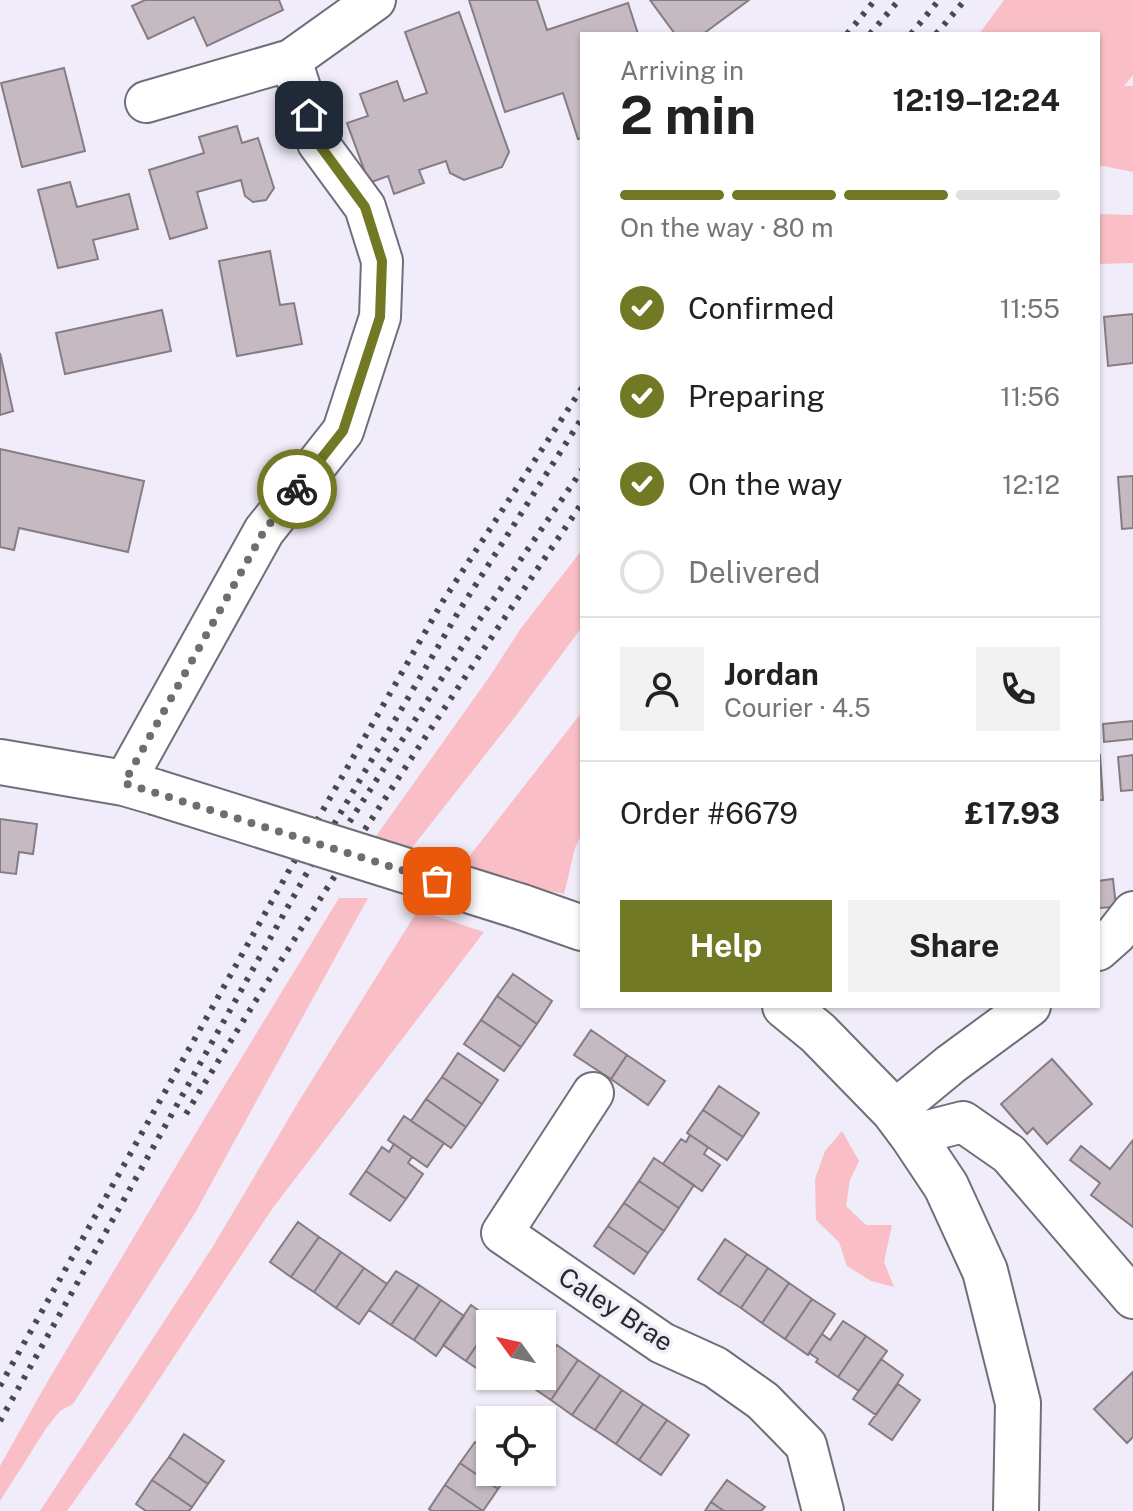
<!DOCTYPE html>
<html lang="en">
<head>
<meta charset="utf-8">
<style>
	body { margin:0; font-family:"Public Sans",sans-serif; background:#f2f2f2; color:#222; height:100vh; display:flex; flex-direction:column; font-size:30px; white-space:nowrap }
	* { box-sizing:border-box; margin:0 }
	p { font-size:26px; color:#767676 }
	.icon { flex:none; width:44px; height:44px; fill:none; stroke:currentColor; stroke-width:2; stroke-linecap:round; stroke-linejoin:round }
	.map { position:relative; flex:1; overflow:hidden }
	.sheet { position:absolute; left:580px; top:32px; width:520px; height:976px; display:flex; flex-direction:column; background:#fff; border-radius:0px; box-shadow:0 2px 6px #0004 }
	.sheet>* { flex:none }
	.needle { width:52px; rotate:303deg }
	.buttons { position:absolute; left:476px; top:1310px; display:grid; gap:16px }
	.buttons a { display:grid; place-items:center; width:80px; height:80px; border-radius:0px; background:#fff; box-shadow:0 2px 6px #0004; font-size:40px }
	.pin { position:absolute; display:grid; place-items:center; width:68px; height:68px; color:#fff; margin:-34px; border-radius:16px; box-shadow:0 4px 12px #0006 }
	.courier { position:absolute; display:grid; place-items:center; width:80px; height:80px; margin:-40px; border:6px solid #727924; border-radius:50%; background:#fff; color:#222; box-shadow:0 2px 10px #0007 }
	.overview em { font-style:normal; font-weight:700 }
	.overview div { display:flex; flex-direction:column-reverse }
	.overview { display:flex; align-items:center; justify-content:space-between; height:136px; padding:0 40px }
	h1 { font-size:52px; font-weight:700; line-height:60px }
	.bar { display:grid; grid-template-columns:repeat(4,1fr); gap:12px 8px; align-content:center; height:96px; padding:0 40px }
	.bar i { height:10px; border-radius:6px; background:#e0e0e0 }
	.bar .active { background:#727924 }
	.bar p { grid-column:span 4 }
	.line { display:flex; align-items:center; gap:20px; padding:0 40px; border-top:2px solid #e0e0e0 }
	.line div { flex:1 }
	.round { display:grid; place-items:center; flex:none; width:84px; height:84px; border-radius:0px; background:#f2f2f2 }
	ol { padding:0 40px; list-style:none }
	li { display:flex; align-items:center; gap:24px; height:88px }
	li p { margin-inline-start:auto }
	li .icon { padding:8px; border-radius:50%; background:#727924; color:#fff; stroke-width:4 }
	li:last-child { color:#767676 }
	li i { width:44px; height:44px; border:4px solid #e0e0e0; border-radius:50% }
	.button { display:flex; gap:16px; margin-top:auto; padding:16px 40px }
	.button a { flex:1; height:92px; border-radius:0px; background:#727924; color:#fff; font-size:32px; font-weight:700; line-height:92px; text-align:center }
	.button a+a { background:#f2f2f2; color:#222 }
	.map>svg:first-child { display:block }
</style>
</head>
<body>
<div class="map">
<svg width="1133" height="1511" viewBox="0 0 1133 1511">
	<rect width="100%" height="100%" fill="#f0ecf9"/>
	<path fill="#fabec6" d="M1004,0h129v75l-9,11h9v86l-35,-7v-131h-119z
		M1098,214l35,1v48l-35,1z
		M582,550v77l-67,90 -108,137 -33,-15 116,-163 31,-48z
		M582,712v121l-7,15 -11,46 -107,-22z
		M339,898h29l-173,315 -122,191 -13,7 -13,16 -47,74v-35l45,-80 164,-275z
		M418,910l66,22 -212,277 -140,211 -65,91h-27l172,-263 87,-147z
		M842,1131l17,30 -9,19 -4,26 20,19h26l-8,37 10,25 -23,-6 -24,-15 -8,-24 -23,-22 -1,-41 10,-28z"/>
	<path fill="#c5bac2" stroke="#867c84" stroke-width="2" d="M145,0h134l4,10 -76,36 -13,-29 -46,22 -16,-33z
		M469,0h68l10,30 81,-27 10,31h-56v104l-4,1 -15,-46 -58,19z
		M650,0h99l-46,34h-28z
		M459,12l50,140 -7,15 -38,13 -14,-7 -4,-12 -27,9 5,13 -30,11 -6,-18 -19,7 -22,-60 21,-7 -8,-22 37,-13 7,20 23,-8 -22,-61z
		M64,68l21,83 -63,16 -21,-84z
		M237,126l5,17 16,-5 16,50 -8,12 -13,2 -8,-6 -4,-16 -44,12 10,36 -37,11 -21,-69 55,-17 -5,-16z
		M70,182l7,25 52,-13 9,35 -45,11 5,19 -40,9 -20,-78z
		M270,251l10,54 14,-2 8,41 -65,12 -18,-95z
		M162,310l9,41 -106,23 -9,-41z
		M1133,314v49l-25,3 -4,-49z
		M0,353l13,58 -13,4z
		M0,449l144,32 -16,71 -109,-24 -5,22 -14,-3z
		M1133,476v52l-11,1 -4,-52z
		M1133,721v18l-29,3 -1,-18z
		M1100,755l3,45h-5v-44z
		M1133,755v35l-12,1 -3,-34z
		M0,819l37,5 -4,30 -14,-2 -3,22 -16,-2z
		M1113,879l3,28 -18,1v-27z
		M513,974l39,27 -15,23 -40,-28z
		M497,996l40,28 -16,23 -40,-27z
		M481,1020l40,27 -17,24 -40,-27z
		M591,1030l36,25 -16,24 -37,-24z
		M458,1053l40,27 -16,24 -40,-27z
		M627,1055l38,26 -17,24 -37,-26z
		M1052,1059l40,45 -45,40 -14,-16 -6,6 -26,-30z
		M442,1077l40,27 -16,23 -40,-28z
		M719,1086l40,27 -16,24 -40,-27z
		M426,1099l40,28 -15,21 -40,-27z
		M703,1110l40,27 -16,23 -40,-27z
		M404,1116l40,27 -17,24 -39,-27z
		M690,1135l18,12 -4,7 16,11 -18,26 -39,-27 18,-25 5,3z
		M1133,1140v87l-42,-32 9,-12 -30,-23 11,-14 29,23z
		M394,1144l18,13 -4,6 15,11 -17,25 -40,-28 16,-24 7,5z
		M654,1158l40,27 -15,23 -40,-27z
		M366,1171l40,28 -16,22 -40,-27z
		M639,1181l40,27 -15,23 -40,-28z
		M624,1203l40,28 -16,22 -40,-27z
		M298,1222l21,15 -28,40 -21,-15z
		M608,1226l40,27 -14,21 -40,-28z
		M319,1237l22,15 -27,40 -23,-15z
		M725,1239l22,15 -28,40 -21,-15z
		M341,1252l23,16 -28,40 -22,-16z
		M747,1254l21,14 -27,40 -22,-14z
		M364,1268l23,16 -28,40 -23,-16z
		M768,1268l21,15 -27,40 -21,-15z
		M396,1271l23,14 -28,40 -22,-15z
		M789,1283l23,16 -27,40 -23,-16z
		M419,1285l22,15 -27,40 -23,-15z
		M812,1299l23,15 -27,41 -23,-16z
		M441,1300l23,16 -28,40 -22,-16z
		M471,1305l22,16 -27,40 -23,-16z
		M843,1321l23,15 -28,41 -22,-15 2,-3 -9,-6 13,-19 8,6z
		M490,1326v48l-2,2 -22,-15z
		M542,1334l6,4 -2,3 9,6 -12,19z
		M866,1336l21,15 -28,40 -21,-14z
		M557,1345l21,15 -27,40 -22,-15 6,-9h7v-9z
		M881,1359l22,16 -27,40 -23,-16z
		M578,1360l22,15 -28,40 -21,-15z
		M1133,1372v65l-6,6 -33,-34z
		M600,1375l22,15 -27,40 -23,-15z
		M898,1384l22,16 -28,40 -23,-16z
		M622,1390l21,14 -27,40 -21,-14z
		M643,1404l24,16 -28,40 -23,-16z
		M667,1420l22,15 -28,40 -22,-15z
		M184,1434l40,27 -16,23 -39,-27z
		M475,1442l15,10v20h20l-12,17 -38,-26z
		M169,1457l39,27 -16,23 -40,-27z
		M460,1463l38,26 -15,22 -38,-26z
		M152,1480l40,27 -3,4h-43l-10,-7z
		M727,1480l38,27 -4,4h-37l-13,-9z
		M445,1485l38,26h-51l-3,-2z
		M711,1502l13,9h-19z"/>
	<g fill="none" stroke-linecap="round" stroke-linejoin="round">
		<g stroke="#716e79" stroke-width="44">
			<path id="street" d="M146,102l145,-42
				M124,783l140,-252 79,-100 37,-114 2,-56 -17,-54 -47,-64 -27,-83 84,-60
				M1098,950l18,-16 17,-22
				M593,1093l-91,140 160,110 53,24 48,34 43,44 17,66
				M894,1111l57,-47 79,-58
				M912,1135l51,-13 46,32 124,144"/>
		</g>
		<g stroke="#716e79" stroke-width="48">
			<path id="secondary" d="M0,762l124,21 31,9
				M522,907l60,21
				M785,1006l33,27 76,78 18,24 34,51 39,85 33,132 -2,108"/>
		</g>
		<use href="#street" stroke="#fff" stroke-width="40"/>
		<use href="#secondary" stroke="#fff" stroke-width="44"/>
		<path stroke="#49484d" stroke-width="6" stroke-dasharray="4 8" stroke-linecap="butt" d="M847,34l28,-34
			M870,34l29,-34
			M911,34l28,-34
			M936,34l29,-34
			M343,832l135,-210 104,-152
			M186,1114c126,-208 260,-410 396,-611
			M0,1386l323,-576 120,-209 139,-213
			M0,1421l337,-602 122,-208 123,-193"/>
		<g stroke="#716e79" stroke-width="48" stroke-linecap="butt">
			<path id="secondary-bridge" d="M155,792l367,115"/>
		</g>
		<use href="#secondary-bridge" stroke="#fff" stroke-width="44"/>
	</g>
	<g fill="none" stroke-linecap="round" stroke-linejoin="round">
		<path stroke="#6f6d74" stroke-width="8" stroke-dasharray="0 14.4" d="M297,489l-33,42 -140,252 313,98"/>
		<path stroke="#727924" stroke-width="10" d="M297,489l46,-58 37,-114 2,-56 -17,-54 -47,-64 -9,-28"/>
	</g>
	<g text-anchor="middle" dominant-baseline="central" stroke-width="7" stroke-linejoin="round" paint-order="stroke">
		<g font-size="26" fill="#29282c" stroke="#f0ecf9">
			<text transform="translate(616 1309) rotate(33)">Caley Brae</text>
		</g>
	</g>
</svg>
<div class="buttons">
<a><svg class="needle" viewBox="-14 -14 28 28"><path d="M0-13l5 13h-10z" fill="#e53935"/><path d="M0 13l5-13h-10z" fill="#767676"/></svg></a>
<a><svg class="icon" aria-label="locate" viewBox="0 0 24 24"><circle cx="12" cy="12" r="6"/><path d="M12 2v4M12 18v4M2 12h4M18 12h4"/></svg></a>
</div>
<div class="pin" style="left:437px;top:881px;background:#ea580c"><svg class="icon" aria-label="bag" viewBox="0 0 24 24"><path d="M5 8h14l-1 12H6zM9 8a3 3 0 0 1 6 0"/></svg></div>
<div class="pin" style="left:309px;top:115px;background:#1f2937"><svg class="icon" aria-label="home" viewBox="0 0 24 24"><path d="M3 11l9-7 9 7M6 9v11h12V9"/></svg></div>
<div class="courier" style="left:297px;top:489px"><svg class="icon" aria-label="bike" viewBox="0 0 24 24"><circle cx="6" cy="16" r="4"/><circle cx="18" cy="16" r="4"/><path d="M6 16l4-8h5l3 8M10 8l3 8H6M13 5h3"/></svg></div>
<section class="sheet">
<div class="overview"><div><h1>2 min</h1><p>Arriving in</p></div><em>12:19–12:24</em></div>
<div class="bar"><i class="active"></i><i class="active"></i><i class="active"></i><i></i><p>On the way · 80 m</p></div>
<ol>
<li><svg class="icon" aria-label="check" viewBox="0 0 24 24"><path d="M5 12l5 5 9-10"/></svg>Confirmed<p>11:55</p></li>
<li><svg class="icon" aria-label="check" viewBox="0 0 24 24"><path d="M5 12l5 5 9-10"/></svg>Preparing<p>11:56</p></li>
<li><svg class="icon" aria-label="check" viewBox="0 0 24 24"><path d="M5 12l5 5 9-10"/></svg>On the way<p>12:12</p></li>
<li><i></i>Delivered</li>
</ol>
<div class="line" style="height:144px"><a class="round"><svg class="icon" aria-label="person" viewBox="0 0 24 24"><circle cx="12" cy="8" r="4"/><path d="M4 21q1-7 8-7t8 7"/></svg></a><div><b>Jordan</b><p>Courier · 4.5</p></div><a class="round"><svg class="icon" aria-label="phone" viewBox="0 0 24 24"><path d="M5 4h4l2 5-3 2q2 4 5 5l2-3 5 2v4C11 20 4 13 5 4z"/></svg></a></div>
<div class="line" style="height:104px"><div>Order #6679</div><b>£17.93</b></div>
<div class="button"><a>Help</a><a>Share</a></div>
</section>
</div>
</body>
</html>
